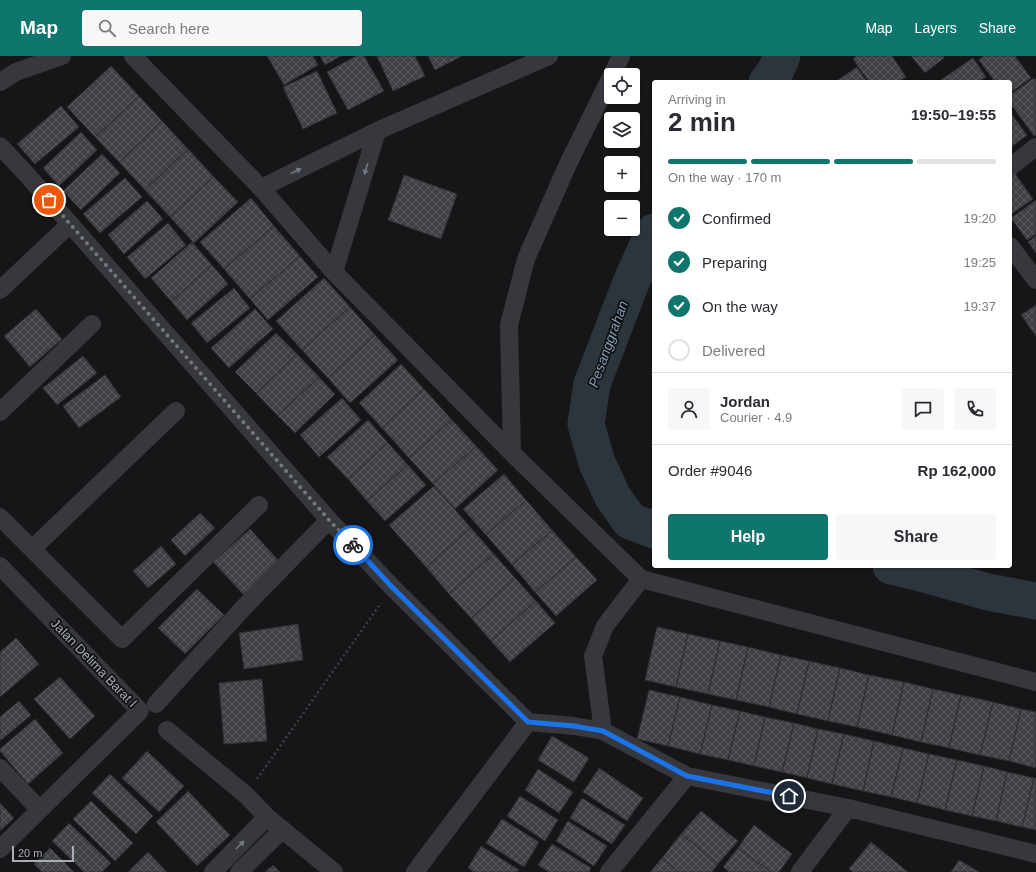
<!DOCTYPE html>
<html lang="en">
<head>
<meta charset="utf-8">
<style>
	body { margin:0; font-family:Helvetica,sans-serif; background:#f7f7f7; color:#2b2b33; height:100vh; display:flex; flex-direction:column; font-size:15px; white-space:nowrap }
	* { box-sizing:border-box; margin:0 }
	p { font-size:13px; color:#7c7c81 }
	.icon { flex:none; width:22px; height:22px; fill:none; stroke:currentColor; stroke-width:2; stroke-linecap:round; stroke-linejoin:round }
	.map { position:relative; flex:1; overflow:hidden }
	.details { position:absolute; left:652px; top:24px; width:360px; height:488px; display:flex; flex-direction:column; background:#fff; border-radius:4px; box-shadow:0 1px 3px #0004 }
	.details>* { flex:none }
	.buttons { position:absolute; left:604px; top:12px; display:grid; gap:8px }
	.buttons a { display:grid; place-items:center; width:36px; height:36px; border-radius:4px; background:#fff; box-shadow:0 1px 3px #0004; font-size:20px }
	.scale { position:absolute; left:12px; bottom:10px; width:62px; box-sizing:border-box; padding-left:4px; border:2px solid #a8adb8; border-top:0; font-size:11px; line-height:14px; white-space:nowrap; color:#a8adb8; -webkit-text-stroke:3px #111113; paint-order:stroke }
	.pin { position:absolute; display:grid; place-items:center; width:34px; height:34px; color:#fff; margin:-17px; border:2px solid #fff; border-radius:50%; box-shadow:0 1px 4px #0007 }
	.courier { position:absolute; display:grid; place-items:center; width:40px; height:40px; margin:-20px; border:3px solid #1a73e8; border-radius:50%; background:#fff; color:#222; box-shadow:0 1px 5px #0007 }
	.head em { font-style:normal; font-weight:700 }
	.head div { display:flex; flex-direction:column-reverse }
	.head { display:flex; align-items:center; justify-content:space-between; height:68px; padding:0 16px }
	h1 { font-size:26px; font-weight:700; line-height:30px }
	.bar { display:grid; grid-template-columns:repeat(4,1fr); gap:6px 4px; align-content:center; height:48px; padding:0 16px }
	.bar i { height:5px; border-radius:3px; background:#e1e1e2 }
	.bar .current { background:#0f766e }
	.bar p { grid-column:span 4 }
	.line { display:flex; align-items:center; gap:10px; padding:0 16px; border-top:1px solid #e1e1e2 }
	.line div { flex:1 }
	.round { display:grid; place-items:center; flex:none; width:42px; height:42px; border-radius:4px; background:#f7f7f7 }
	ol { padding:0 16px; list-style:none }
	li { display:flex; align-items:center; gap:12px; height:44px }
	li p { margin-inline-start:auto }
	li .icon { padding:4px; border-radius:50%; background:#0f766e; color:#fff; stroke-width:4 }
	li:last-child { color:#7c7c81 }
	li i { width:22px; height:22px; border:2px solid #e1e1e2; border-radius:50% }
	.action { display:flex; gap:8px; margin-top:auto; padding:8px 16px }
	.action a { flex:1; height:46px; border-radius:4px; background:#0f766e; color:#fff; font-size:16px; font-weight:700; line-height:46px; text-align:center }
	.action a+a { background:#f7f7f7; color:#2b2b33 }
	header { display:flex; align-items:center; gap:24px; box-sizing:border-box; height:56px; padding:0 20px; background:#0f766e; color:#fff }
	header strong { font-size:19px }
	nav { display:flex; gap:22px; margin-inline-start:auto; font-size:14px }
	.search { width:280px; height:36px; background:#f7f7f7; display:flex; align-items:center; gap:10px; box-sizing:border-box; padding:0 14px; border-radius:4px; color:#7c7c81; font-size:15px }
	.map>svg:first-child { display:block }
</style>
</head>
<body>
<header>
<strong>Map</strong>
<div class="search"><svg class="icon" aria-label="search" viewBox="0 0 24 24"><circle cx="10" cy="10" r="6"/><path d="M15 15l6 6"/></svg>Search here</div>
<nav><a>Map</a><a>Layers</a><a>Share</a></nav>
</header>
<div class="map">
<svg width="1036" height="816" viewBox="0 0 1036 816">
	<defs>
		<pattern id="building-cross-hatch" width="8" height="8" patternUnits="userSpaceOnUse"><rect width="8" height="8" fill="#404145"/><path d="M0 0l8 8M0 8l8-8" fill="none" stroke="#595a5e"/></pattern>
	</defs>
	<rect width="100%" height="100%" fill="#161618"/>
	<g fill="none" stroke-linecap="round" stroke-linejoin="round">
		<path stroke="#2c353c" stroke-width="37" d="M767,26l8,-10 7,-16
			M654,176l-22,48 -40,104 -6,40 11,39 16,34 17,24 24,9
			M891,510l26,6 71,20 48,9"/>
	</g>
	<path fill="url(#building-cross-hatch)" stroke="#303034" d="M267,0h46l5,9 -34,20z
		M320,0h21l-16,9z
		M356,0h8l20,35 -36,19 -21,-38z
		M377,0h38l10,20 -32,15z
		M428,0h34l-27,14z
		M856,0h36l14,21 -8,5h-29l-16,-23z
		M911,0h32l1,2 -19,15z
		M984,0h31l16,22 -21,15v-11h-15l-16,-22z
		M973,2l13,19 -8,5h-40z
		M111,10l28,30 -44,41 -28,-30z
		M857,11l10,15h-32z
		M317,15l20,42 -34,16 -20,-42z
		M1034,22l2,2v55l-2,1 -24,-33v-8z
		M139,40l23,25 -43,41 -24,-25z
		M61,50l18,21 -44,37 -18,-20z
		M1010,56l17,23 -17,13z
		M162,65l26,28 -43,41 -26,-28z
		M81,76l16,18 -38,36 -16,-18z
		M188,93l26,28 -44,40 -25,-27z
		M102,98l18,19 -39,37 -18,-19z
		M1011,112l22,31 -23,16v-46z
		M404,119l53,19 -16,45 -53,-19z
		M214,121l24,25 -44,41 -24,-26z
		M125,122l17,19 -42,36 -17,-19z
		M251,142l23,28 -50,43 -24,-27z
		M1036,144v34l-9,6 -16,-22z
		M147,145l16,18 -39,35 -16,-19z
		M168,167l18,22 -41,34 -18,-22z
		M274,170l26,30 -50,43 -26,-30z
		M1036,180v17l-8,-11z
		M192,186l20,23 -41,36 -20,-23z
		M300,200l18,21 -50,43 -18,-21z
		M212,209l16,19 -41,36 -16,-19z
		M324,222l26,29 -48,43 -26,-29z
		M234,232l16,20 -43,35 -16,-20z
		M1036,249v31l-15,-21z
		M350,251l25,28 -47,43 -26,-28z
		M36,253l26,30 -32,28 -26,-31z
		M255,253l18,20 -44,39 -18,-20z
		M276,277l21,21 -41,39 -21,-21z
		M375,279l23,25 -48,43 -22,-25z
		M297,298l22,23 -41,39 -22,-23z
		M83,300l14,17 -40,32 -14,-17z
		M401,308l23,25 -42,39 -23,-25z
		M105,319l16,22 -42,31 -16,-22z
		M319,321l16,17 -40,39 -17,-17z
		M424,333l28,31 -43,38 -27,-30z
		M342,342l19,22 -42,37 -19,-22z
		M368,364l20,23 -40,36 -21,-22z
		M452,364l24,26 -43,38 -24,-26z
		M388,387l20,22 -41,36 -19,-22z
		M476,390l22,24 -43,39 -22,-25z
		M408,409l18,20 -41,36 -18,-20z
		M504,418l22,26 -40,35 -23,-26z
		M434,430l37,42 -45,39 -37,-42z
		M526,444l26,30 -40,35 -26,-30z
		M200,457l15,15 -30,28 -14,-16z
		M471,472l23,26 -45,40 -23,-27z
		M250,473l30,33 -36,33 -31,-33z
		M552,474l24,27 -41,35 -23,-27z
		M161,490l15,18 -28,24 -15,-17z
		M494,498l21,24 -44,40 -22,-24z
		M576,501l21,23 -41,36 -21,-24z
		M515,522l21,23 -45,40 -20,-23z
		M197,533l27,26 -39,39 -27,-26z
		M536,545l19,22 -45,39 -19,-21z
		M298,568l5,36 -59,9 -5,-36z
		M657,571l31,7 -12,53 -31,-7z
		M688,578l32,7 -12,53 -32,-7z
		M16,582l23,26 -39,33v-45z
		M720,585l28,6 -12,53 -28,-6z
		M748,591l33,8 -12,52 -33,-7z
		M781,599l28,6 -12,53 -28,-7z
		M809,605l31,7 -12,53 -31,-7z
		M840,612l29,7 -12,52 -29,-6z
		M869,619l35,7 -12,53 -35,-8z
		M60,621l35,39 -25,23 -36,-40z
		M262,623l5,62 -43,3 -5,-61z
		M904,626l29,7 -12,53 -29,-7z
		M933,633l28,6 -12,53 -28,-6z
		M649,634l31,7 -12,49 -31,-7z
		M961,639l32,7 -13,53 -31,-7z
		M680,641l32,8 -12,49 -32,-8z
		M19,645l12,14 -31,26v-24z
		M993,646l28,7 -12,52 -29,-6z
		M712,649l28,6 -12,49 -28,-6z
		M1021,653l15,3v56l-27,-7z
		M740,655l25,6 -11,49 -26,-6z
		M765,661l29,6 -12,49 -28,-6z
		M35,663l28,34 -35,31 -28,-33v-2z
		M794,667l24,6 -11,49 -25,-6z
		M818,673l26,5 -12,50 -25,-6z
		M844,678l30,7 -11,50 -31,-7z
		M552,680l37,22 -15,24 -36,-22z
		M874,685l29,7 -12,49 -28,-6z
		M903,692l26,6 -12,49 -26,-6z
		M147,695l37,35 -25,26 -37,-34z
		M929,698l28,6 -12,50 -28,-7z
		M957,704l27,6 -12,50 -27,-6z
		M984,710l23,6 -11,49 -24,-5z
		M599,712l44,30 -16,23 -44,-29z
		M538,713l35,23 -14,21 -34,-23z
		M1007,716l27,6 -12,49 -26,-6z
		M110,718l43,42 -17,18 -44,-41z
		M1034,722h2v52l-14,-3z
		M188,735l42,44 -33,31 -41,-44z
		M520,740l38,24 -13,21 -38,-25z
		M582,742l43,27 -13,19 -42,-26z
		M91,745l42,42 -18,18 -42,-42z
		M0,747l14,15 -14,13z
		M701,755l37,30 -20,23 -37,-30z
		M502,763l37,23 -15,25 -38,-24z
		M568,765l39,25 -13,20 -38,-25z
		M69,767l42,40 -9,9h-18l-32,-31z
		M754,769l38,29 -13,18h-8l-33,-24z
		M681,778l37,30 -6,8h-33l-17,-14z
		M871,786l37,30h-55l-4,-3z
		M552,788l39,24 -2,4h-40l-11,-7z
		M481,790l38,24 -2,2h-43l-6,-4z
		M50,792l24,24h-32l-8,-8z
		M738,792l33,24h-42l-6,-5z
		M148,796l19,20h-39z
		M662,802l17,14h-29z
		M959,804l20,12h-28z
		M273,809l7,7h-15z"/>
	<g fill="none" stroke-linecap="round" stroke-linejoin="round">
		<path stroke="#3d3f44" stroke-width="2.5" stroke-dasharray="2 3" stroke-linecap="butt" d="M257,723l124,-176"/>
		<path stroke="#37383d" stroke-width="18" d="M133,0l128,132 73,84 178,181 129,126
			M612,19l9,-19
			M0,26l16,-10 46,-16
			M0,90l29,31 300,343 63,67 136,135 46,4 29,5 84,45 161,32 188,46
			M1010,111l26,-20
			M261,132l116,-57 172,-75
			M1010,190l26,34
			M334,216l43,-141
			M0,234l70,-66
			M0,356l92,-88
			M512,397l-3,-128 17,-66 42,-95 43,-87
			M0,461l122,122 137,-134
			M32,493l144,-138
			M0,510l140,145 -140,138
			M156,648l90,-99 83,-85
			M167,674l79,65 21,22 67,55
			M603,675l-10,-75 12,-30 36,-47 395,103
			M0,712l39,41
			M213,816l54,-55
			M239,816l43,-42
			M415,816l113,-150
			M609,816l78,-96
			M800,816l48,-64"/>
	</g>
	<defs><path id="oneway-solid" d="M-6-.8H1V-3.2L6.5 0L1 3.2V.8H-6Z"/></defs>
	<g fill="#757881">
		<use href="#oneway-solid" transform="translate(366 113) rotate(107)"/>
		<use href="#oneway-solid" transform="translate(296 115) rotate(-26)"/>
		<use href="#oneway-solid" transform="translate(240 789) rotate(-45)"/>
	</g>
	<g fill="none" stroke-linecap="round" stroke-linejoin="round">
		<path stroke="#757880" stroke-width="4" stroke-dasharray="0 7.2" d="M49,144l280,320 24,25"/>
		<path stroke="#1a73e8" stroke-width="5" d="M353,489l39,42 136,135 46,4 29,5 84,45 102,20"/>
	</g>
	<g text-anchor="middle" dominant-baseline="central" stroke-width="3.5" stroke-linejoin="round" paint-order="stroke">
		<g font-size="13" fill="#a8adb8" stroke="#111113">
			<text transform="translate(94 607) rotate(46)">Jalan Delima Barat I</text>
		</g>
		<g font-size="14" font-style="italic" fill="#7f9bb3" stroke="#111113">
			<text transform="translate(608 288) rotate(-70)">Pesanggrahan</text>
		</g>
	</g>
</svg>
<div class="buttons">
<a><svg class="icon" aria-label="locate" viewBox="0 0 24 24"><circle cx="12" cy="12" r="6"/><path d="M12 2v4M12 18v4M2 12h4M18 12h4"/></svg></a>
<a><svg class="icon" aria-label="layers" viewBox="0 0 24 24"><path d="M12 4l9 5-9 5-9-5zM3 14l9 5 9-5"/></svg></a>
<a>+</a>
<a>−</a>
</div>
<div class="scale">20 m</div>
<div class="pin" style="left:49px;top:144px;background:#ea580c"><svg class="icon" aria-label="bag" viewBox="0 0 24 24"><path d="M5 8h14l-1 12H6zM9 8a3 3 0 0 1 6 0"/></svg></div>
<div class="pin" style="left:789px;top:740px;background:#1f2937"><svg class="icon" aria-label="home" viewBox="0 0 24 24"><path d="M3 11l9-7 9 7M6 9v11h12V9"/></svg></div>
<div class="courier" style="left:353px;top:489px"><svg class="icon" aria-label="bike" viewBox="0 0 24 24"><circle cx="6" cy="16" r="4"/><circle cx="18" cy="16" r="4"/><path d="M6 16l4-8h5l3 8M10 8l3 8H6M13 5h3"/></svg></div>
<section class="details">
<div class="head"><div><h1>2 min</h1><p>Arriving in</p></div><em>19:50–19:55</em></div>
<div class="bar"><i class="current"></i><i class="current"></i><i class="current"></i><i></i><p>On the way · 170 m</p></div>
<ol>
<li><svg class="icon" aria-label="check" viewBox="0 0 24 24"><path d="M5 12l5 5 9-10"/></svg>Confirmed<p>19:20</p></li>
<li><svg class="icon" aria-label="check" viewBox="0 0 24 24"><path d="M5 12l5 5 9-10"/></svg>Preparing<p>19:25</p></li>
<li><svg class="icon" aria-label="check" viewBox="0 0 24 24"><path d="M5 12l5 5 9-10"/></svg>On the way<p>19:37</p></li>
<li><i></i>Delivered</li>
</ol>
<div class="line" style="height:72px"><a class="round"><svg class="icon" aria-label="person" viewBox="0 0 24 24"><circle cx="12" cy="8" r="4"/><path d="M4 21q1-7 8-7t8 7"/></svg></a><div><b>Jordan</b><p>Courier · 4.9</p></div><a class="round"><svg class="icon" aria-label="chat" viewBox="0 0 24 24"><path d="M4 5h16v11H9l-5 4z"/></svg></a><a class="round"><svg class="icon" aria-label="phone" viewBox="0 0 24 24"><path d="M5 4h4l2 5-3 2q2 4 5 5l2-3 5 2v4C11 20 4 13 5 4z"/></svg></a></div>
<div class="line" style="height:52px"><div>Order #9046</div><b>Rp 162,000</b></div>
<div class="action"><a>Help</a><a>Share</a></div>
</section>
</div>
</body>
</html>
